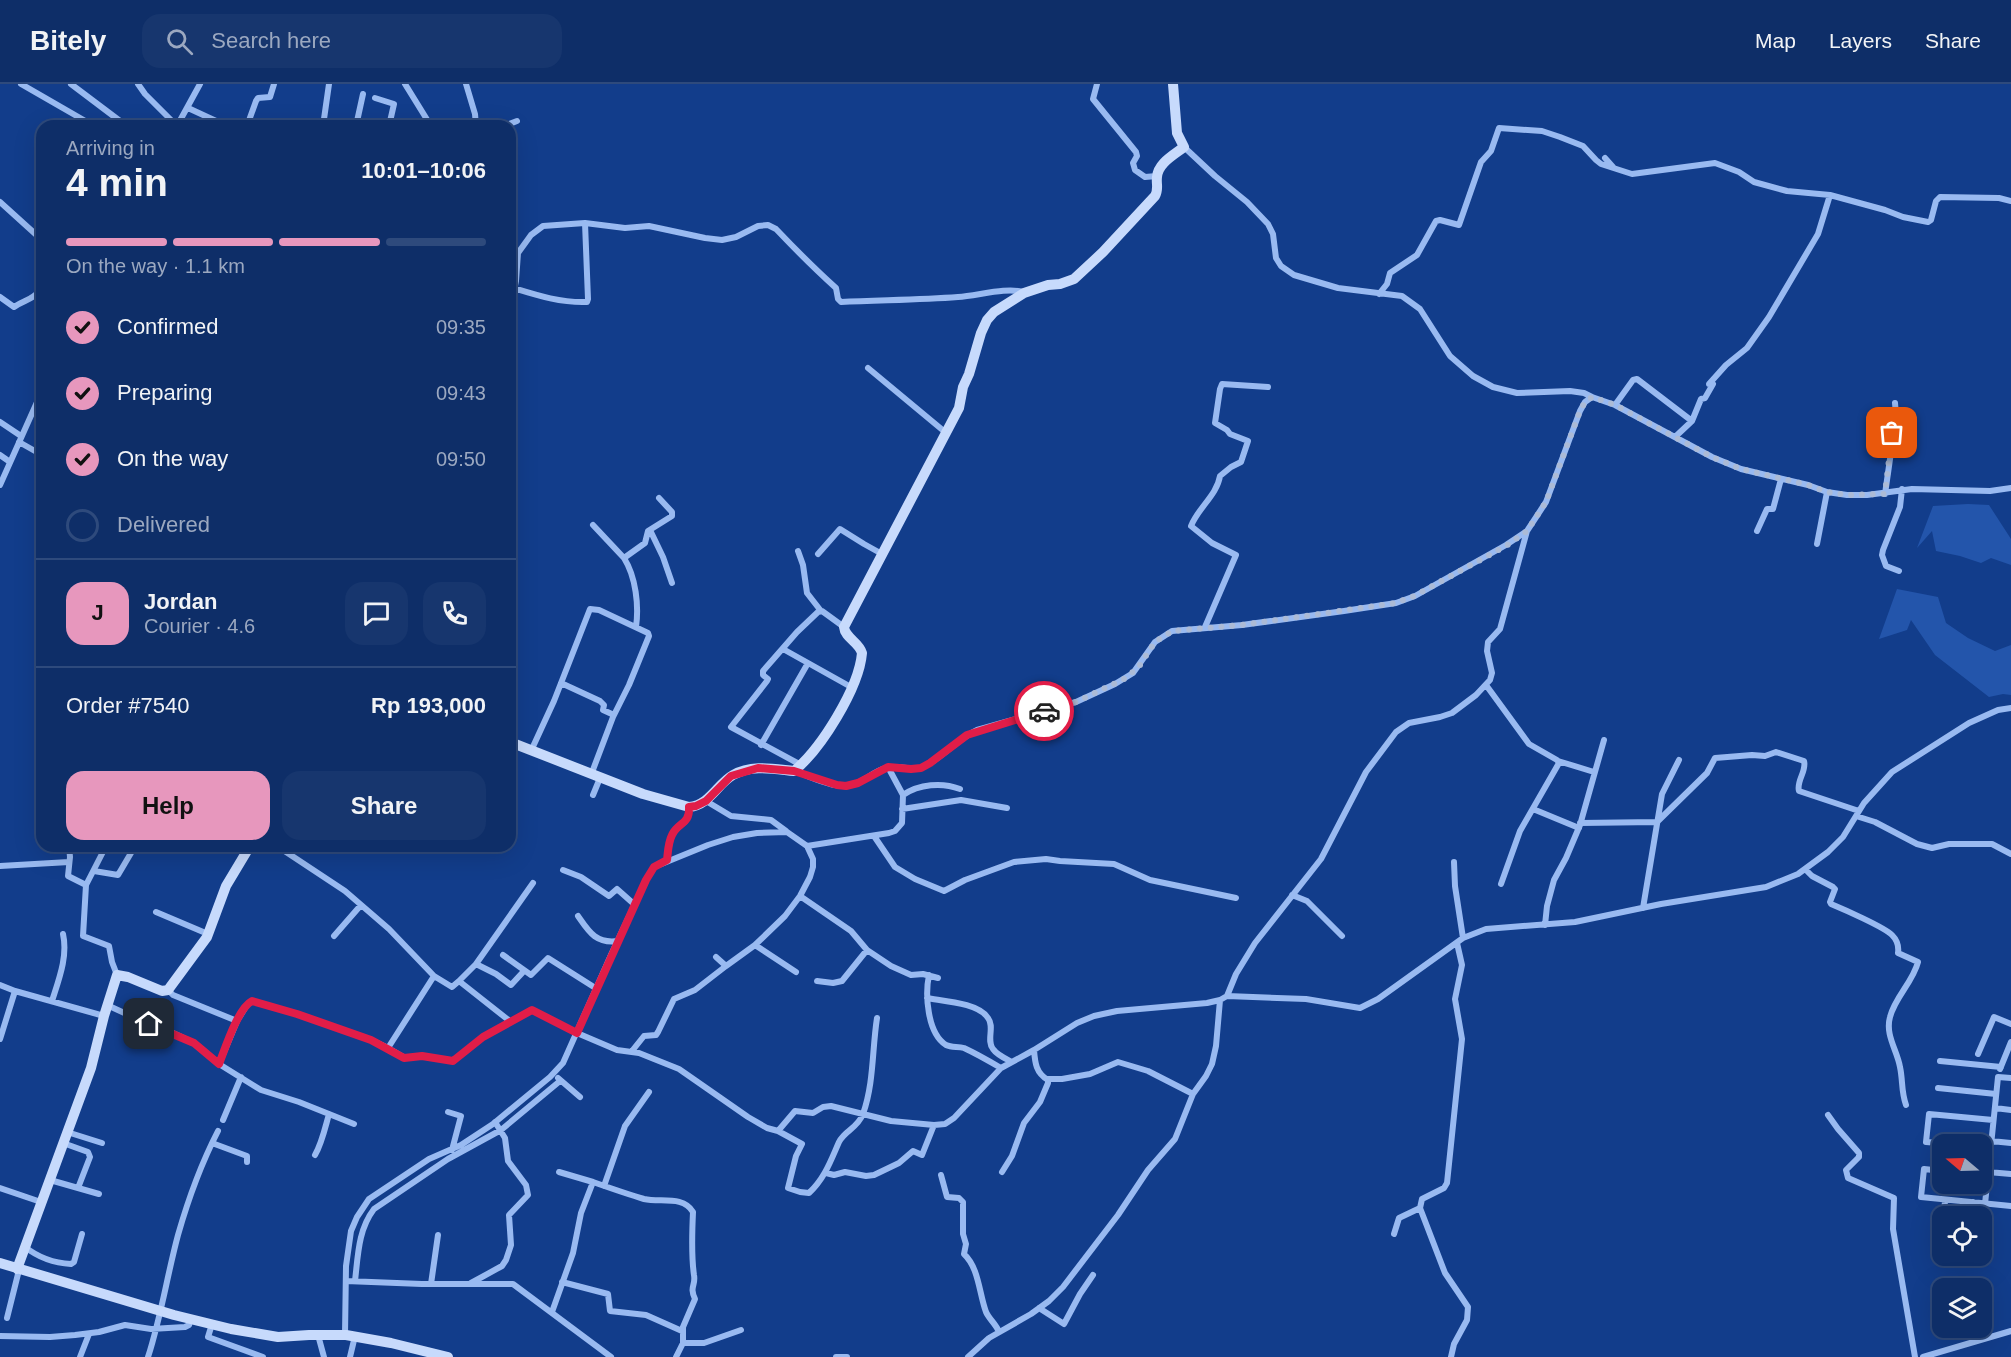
<!DOCTYPE html>
<html lang="en">
<head>
<meta charset="utf-8">
<style>
	body { margin:0; font-family:Helvetica,sans-serif; background:#17366e; color:#f1f3f6; height:100vh; display:flex; flex-direction:column; font-size:22px; white-space:nowrap }
	* { box-sizing:border-box; margin:0 }
	p { font-size:20px; color:#9ba8c0 }
	.icon { flex:none; width:33px; height:33px; fill:none; stroke:currentColor; stroke-width:2; stroke-linecap:round; stroke-linejoin:round }
	.map { position:relative; flex:1; overflow:hidden }
	.details { position:absolute; left:36px; top:36px; width:480px; height:732px; display:flex; flex-direction:column; background:#0e2e68; border-radius:18px; box-shadow:0 6px 24px #0002,0 0 0 2px #2e4a7c }
	.details>* { flex:none }
	.needle { width:39px; rotate:289deg }
	.tools { position:absolute; left:1932px; top:1050px; display:grid; gap:12px }
	.tools a { display:grid; place-items:center; width:60px; height:60px; border-radius:12px; background:#0e2e68; box-shadow:0 6px 24px #0002,0 0 0 2px #2e4a7c; font-size:30px }
	.pin { position:absolute; display:grid; place-items:center; width:51px; height:51px; color:#fff; margin:-26px; border-radius:12px; box-shadow:0 3px 9px #0006 }
	.courier { position:absolute; display:grid; place-items:center; width:60px; height:60px; margin:-30px; border:4px solid #e11d48; border-radius:50%; background:#fff; color:#222; box-shadow:0 2px 8px #0007 }
	.summary em { font-style:normal; font-weight:800 }
	.summary div { display:flex; flex-direction:column-reverse }
	.summary { display:flex; align-items:center; justify-content:space-between; height:102px; padding:0 30px }
	h1 { font-size:39px; font-weight:800; line-height:45px }
	.bar { display:grid; grid-template-columns:repeat(4,1fr); gap:9px 6px; align-content:center; height:72px; padding:0 30px }
	.bar i { height:8px; border-radius:4px; background:#2e4a7c }
	.bar .current { background:#e797bd }
	.bar p { grid-column:span 4 }
	.line { display:flex; align-items:center; gap:15px; padding:0 30px; border-top:2px solid #2e4a7c }
	.line div { flex:1 }
	.round { display:grid; place-items:center; flex:none; width:63px; height:63px; border-radius:18px; background:#17366e }
	ol { padding:0 30px; list-style:none }
	li { display:flex; align-items:center; gap:18px; height:66px }
	li p { margin-inline-start:auto }
	li .icon { padding:6px; border-radius:50%; background:#e797bd; color:#111; stroke-width:4 }
	li:last-child { color:#9ba8c0 }
	li i { width:33px; height:33px; border:3px solid #2e4a7c; border-radius:50% }
	.action { display:flex; gap:12px; margin-top:auto; padding:12px 30px }
	.action a { flex:1; height:69px; border-radius:18px; background:#e797bd; color:#111; font-size:24px; font-weight:800; line-height:69px; text-align:center }
	.action a+a { background:#17366e; color:#f1f3f6 }
	header { display:flex; align-items:center; gap:36px; box-sizing:border-box; height:84px; padding:0 30px; background:#0e2e68; border-bottom:2px solid #2e4a7c }
	header strong { font-size:28px }
	nav { display:flex; gap:33px; margin-inline-start:auto; font-size:21px }
	.search { width:420px; height:54px; background:#17366e; display:flex; align-items:center; gap:15px; box-sizing:border-box; padding:0 21px; border-radius:18px; color:#9ba8c0; font-size:22px }
	.map>svg:first-child { display:block }
</style>
</head>
<body>
<header>
<strong>Bitely</strong>
<div class="search"><svg class="icon" aria-label="search" viewBox="0 0 24 24"><circle cx="10" cy="10" r="6"/><path d="M15 15l6 6"/></svg>Search here</div>
<nav><a>Map</a><a>Layers</a><a>Share</a></nav>
</header>
<div class="map">
<svg width="2011" height="1273" viewBox="0 0 2011 1273">
	<rect width="100%" height="100%" fill="#123d8b"/>
	<path fill="#2355ab" d="M1968,420l21,1 22,34v26l-20,-7 -10,5 -21,-7 -24,-5 -4,-20 -15,17 16,-42z
		M1897,505l41,8 8,26 22,15 27,13 16,-6v50l-8,-1 -14,3 -54,-42 -24,-35 -4,10 -28,9z"/>
	<g fill="none" stroke-linecap="round" stroke-linejoin="round">
		<path stroke="#99baf1" stroke-width="6" d="M21,0l73,42
			M71,0l49,37 1,5
			M138,0l7,10 32,32
			M405,0l26,42
			M466,0l9,30 1,12
			M1097,0l-4,15 43,53 1,4 -4,7 2,7 10,7 12,-1
			M375,14l19,6 -5,22
			M188,24l39,18
			M476,40l31,1 10,-4
			M177,42l23,-42
			M247,42l9,-25 2,-3 12,-1 4,-13
			M323,42l6,-42
			M356,42l7,-32
			M1184,63l31,29 32,26 21,22 5,10 3,24 5,8 13,9 44,13 64,8 18,13 30,47 23,20 20,11 24,6 53,-2 14,2 8,4
			M1605,74l8,9
			M0,118l42,38
			M510,173l8,-4 13,-18 12,-9 42,-3 40,5 24,-2 56,12 17,2 14,-3 22,-11 10,-1 8,4c19,20 40,41 60,59l2,11 3,3c39,-2 78,-2 117,-5 19,-1 48,-10 65,-5
			M510,203c26,8 50,16 77,15l1,-3 -3,-76
			M1379,210l8,-10 3,-11 27,-18 19,-34 4,-1 19,5 22,-63 10,-11 8,-23 43,3 18,6 23,9 13,14 5,4 31,10 83,-11 24,9 15,10 33,9 43,4 55,15 18,7 25,5 3,-2 5,-19 4,-4 59,1 12,3
			M0,213l14,10c11,-8 18,-6 28,-19
			M510,226l6,-29 2,-28
			M868,284l77,64
			M1615,321l18,-25 4,-1 55,42
			M0,338l21,14
			M1675,353l17,-16 9,-22 4,-1 8,-14h-4l17,-19 21,-17 22,-31 49,-83 12,-39
			M19,358l23,13
			M0,371l10,7
			M0,401l42,-94
			M1885,410l7,-49v-13l4,-17 -1,-12
			M593,441l31,33c12,19 15,48 12,69
			M650,446l13,27 9,26
			M1757,447l10,-22h6l8,-30
			M1817,460l10,-52
			M798,467l5,14 4,28 14,18
			M818,470l22,-25 24,15 18,10
			M624,474l21,-15 3,-12 24,-15v-4l-13,-14
			M1899,487l-13,-5 -4,-11 1,-5 17,-43 2,-18
			M1205,543l31,-72 -24,-12 -21,-17c7,-18 26,-31 29,-50l11,-9 10,-5 7,-21 -18,-7 -3,-4 -12,-7 5,-34 2,-5 46,3
			M783,565l68,38
			M561,599l39,18 4,4 -1,5 11,5
			M1486,601l43,59 28,16 2,3 -39,68 -19,53
			M761,661l47,-82
			M531,667l23,-50 36,-92 9,1 49,23 1,3 -20,49 -16,32 -22,58
			M1558,677l36,11
			M801,681l-70,-38 36,-46 1,-2 -5,-4v-4l34,-39 21,-20 4,-1 22,16
			M794,687c18,6 44,21 63,12 10,-4 18,-12 29,-15 14,-4 28,5 41,-3 18,-10 31,-26 50,-35l99,-28 39,-18 18,-11 22,-31 17,-11 70,-6 102,-14 52,-8 19,-7 91,-51 21,-14 19,-29 34,-91 5,-9 7,-5 23,8 97,52 29,12 67,16 19,7 20,3h20l45,-6 78,2 21,-3
			M593,711l7,-17
			M903,711c16,-11 39,-13 57,-6
			M706,717l25,15 40,4 15,11
			M902,725l59,-9 46,8
			M1533,725l46,19
			M1856,732l19,6 42,22 15,4 17,-4h43l19,10
			M1580,739l77,-1 50,-49 8,-15 37,-3 13,1 11,-4 28,9c3,10 -8,20 -5,30l60,20
			M874,752l21,31 20,12 29,12 21,-11 49,-18 32,-3 14,2 54,3 36,16 86,18
			M69,762l1,11 -2,19 18,9 -3,51 26,10 3,16 5,13
			M238,762l9,5
			M277,762l68,45 44,38 45,47 -46,72 17,10 17,-2 31,5 30,-24 49,-27 45,23 40,17 22,3 40,16 69,48 19,11 11,3 17,-20 18,2 10,-6 8,-1 60,15 43,4 11,-1 9,-6 47,-50 33,-18 43,-27 17,-7 23,-5 90,-8 13,-3 7,-4 79,3 54,9 18,-9 85,-61 23,-9 89,-7 86,-18 105,-17 32,-13 30,-22 15,-15 21,-34 28,-31 77,-49 29,-13 13,-2
			M807,762l82,-13 6,-2 7,-8 1,-28 -15,-28
			M667,776c1,-8 1,-17 5,-25 7,-13 18,-10 17,-28
			M1454,778l1,24 8,52
			M0,782l69,-4
			M1805,785l7,7 21,11 2,2 -5,13 1,2c12,5 53,23 61,31 5,5 7,11 6,18l20,9c-5,20 -23,35 -28,55 -5,18 7,33 10,50 3,14 1,24 6,38
			M563,786l18,7 28,19 8,-7 18,16
			M94,787l24,4 13,-22
			M86,801l20,-39
			M1292,811l15,6 35,35
			M800,812l51,35 16,19 24,16 20,9 12,-1 15,4
			M1643,824l19,-114 17,-34
			M156,828l52,22
			M578,832c11,16 18,28 40,25
			M1545,841l2,-19 7,-26 12,-22 14,-33 24,-85
			M334,852l27,-31
			M503,871l28,20 17,-17 49,31
			M716,873l10,9 29,-21
			M476,880l57,-81
			M929,891c-4,19 -2,58 17,70 6,3 12,1 18,3 13,6 25,13 37,20
			M434,892l18,11 7,-6 52,41
			M459,897l17,-17 20,10 15,11 13,-14
			M817,897l16,2 9,-2 25,-31
			M0,901l15,6
			M168,906l5,5 64,26 10,-16 5,-4 45,13 74,26 17,8
			M1227,912l9,-22 19,-31 66,-84 45,-87 30,-40 13,-9 31,-6 12,-4 24,-18 14,-15 2,-7 -5,-22 1,-9 12,-13 27,-98
			M927,914c16,3 52,5 61,20 7,9 -2,22 5,31 4,6 13,10 19,13
			M52,917c7,-22 16,-45 11,-67
			M107,921l39,18 10,2 38,18 25,21 42,26 38,12 55,22
			M0,955l15,-48 89,25
			M632,967l12,-15 12,-1 2,-3 16,-33 21,-9 31,-24
			M1978,970l16,-37 17,7
			M1940,977l61,6
			M219,980l18,-43
			M2000,985l11,-27
			M558,994l22,19
			M1047,995h15l28,-5 28,-12 30,9 45,23
			M1938,1004l58,6
			M1995,1024l16,2
			M448,1028l13,4 -9,34
			M1828,1031l10,14 21,24v4l-13,13 2,8 46,20 -1,31 22,128
			M223,1036l18,-43
			M778,1047l24,13 -6,12 -8,32 12,4 9,1c16,-15 22,-33 30,-51 6,-12 18,-13 24,-28 11,-31 9,-64 14,-96
			M67,1048l35,11
			M1991,1057l20,2
			M212,1059l35,13v6
			M1951,1060l-25,-2 3,-28 64,6
			M315,1071c7,-12 10,-27 14,-41
			M1942,1087l-18,-2 -3,28 90,9
			M559,1088l34,10
			M1002,1088l10,-16 12,-33 16,-21 8,-19v-3c-12,-7 -13,-17 -14,-30
			M1988,1088l23,2
			M826,1089l8,2 11,-3 21,4 8,-1 25,-12 14,-12 9,4 12,-30
			M941,1091l6,22 12,1 4,4v32l3,10 -2,10c15,14 15,39 22,58 3,7 10,12 13,20
			M50,1096l28,8 12,-31 -2,-5 -25,-9
			M604,1102l21,-60 24,-34
			M0,1104l41,14
			M78,1104l21,6
			M1985,1120l13,-127 13,1
			M1420,1124l25,65 23,34 -1,13 -13,24 -3,13
			M1944,1132l1,-16
			M1971,1132l2,-14
			M1394,1150l5,-16 21,-10 2,-9 22,-11 3,-5 15,-144 -7,-40 7,-34 -5,-22
			M1942,1152v-8
			M25,1163c14,11 28,16 46,17l3,-2 8,-28
			M346,1197l76,3h91l98,73
			M355,1197c3,-25 3,-51 19,-72l74,-50 53,-29 59,-49
			M562,1198l46,12 2,17 36,4 36,16
			M471,1199l31,-17 4,-6 5,-15 -2,-30 19,-20 -2,-10 -18,-24 -3,-23 -10,-16
			M431,1200l7,-49
			M1039,1224l25,16 16,-30 13,-19
			M552,1228l21,-59 8,-40 12,-31c17,6 34,12 51,17 16,4 39,-4 49,13 -1,21 -2,43 1,63 2,11 -5,11 1,24l-12,28v16l-7,14
			M7,1234l12,-48
			M212,1240l-4,13 55,20
			M318,1251l6,22
			M345,1251l1,-69 5,-35 6,-14 12,-18 60,-40 32,-14 32,-21 57,-47 13,-14 48,-108 35,-75 8,-13 54,-22 25,-8 24,-4 30,-1 20,14 6,13v8l-3,10 -10,19 -15,20 -30,29 41,27
			M0,1252l50,1 25,-2 24,-3 26,-7 26,4 34,-2 4,-2 2,-6
			M683,1259h21l37,-13
			M80,1273l9,-23
			M148,1273c13,-40 19,-81 30,-122 10,-35 23,-71 40,-104
			M350,1273l5,-21
			M836,1273h11
			M968,1273l21,-19 42,-24 18,-13 14,-14 55,-72 30,-45 27,-31 18,-45 13,-18 6,-12 4,-18 4,-46
			M1923,1273l88,-26"/>
		<path stroke="#c7dafc" stroke-width="10" d="M510,658l133,52 46,13c21,-2 28,-23 44,-32 19,-11 41,-6 61,-4 27,-22 65,-83 68,-118 -3,-11 -17,-15 -18,-26l115,-219 4,-21 6,-13 12,-41 6,-13 7,-8 30,-19 24,-8 12,-1 14,-5 29,-27 52,-56c4,-7 1,-12 2,-19 1,-14 17,-22 27,-30l-7,-14 -4,-49
			M0,1179l174,52 57,14 47,8 31,-2h37l45,8 57,14
			M17,1185l74,-201 13,-52 13,-41 11,2 34,14 6,-1 39,-53 19,-51 24,-40"/>
	</g>
	<g fill="none" stroke-linecap="round" stroke-linejoin="round">
		<path stroke="#acbbd6" stroke-width="6" stroke-dasharray="0 10.8" d="M1044,627l32,-9 48,-23 14,-11 17,-26 17,-11 70,-6 154,-22 18,-7 92,-50 21,-15 19,-29 34,-91 5,-9 7,-5 23,8 97,52 29,12 67,16 19,7 20,3 38,-1 7,-61"/>
		<path stroke="#e11d48" stroke-width="8" d="M149,940l45,19 25,21c6,-15 19,-56 33,-63l45,13 74,26 33,18 18,-2 31,5 30,-24 49,-27 45,23 69,-153 8,-13 13,-7c1,-8 1,-17 5,-25 6,-13 18,-10 17,-28l7,-1 10,-5 25,-25 27,-8 36,3 43,14 9,1 12,-3 30,-16 23,2 10,-1 9,-5 37,-28 77,-24"/>
	</g>
</svg>
<div class="tools">
<a><svg class="needle" viewBox="-14 -14 28 28"><path d="M0-13l5 13h-10z" fill="#e53935"/><path d="M0 13l5-13h-10z" fill="#9ba8c0"/></svg></a>
<a><svg class="icon" aria-label="locate" viewBox="0 0 24 24"><circle cx="12" cy="12" r="6"/><path d="M12 2v4M12 18v4M2 12h4M18 12h4"/></svg></a>
<a><svg class="icon" aria-label="layers" viewBox="0 0 24 24"><path d="M12 4l9 5-9 5-9-5zM3 14l9 5 9-5"/></svg></a>
</div>
<div class="pin" style="left:1892px;top:349px;background:#ea580c"><svg class="icon" aria-label="bag" viewBox="0 0 24 24"><path d="M5 8h14l-1 12H6zM9 8a3 3 0 0 1 6 0"/></svg></div>
<div class="pin" style="left:149px;top:940px;background:#1f2937"><svg class="icon" aria-label="home" viewBox="0 0 24 24"><path d="M3 11l9-7 9 7M6 9v11h12V9"/></svg></div>
<div class="courier" style="left:1044px;top:627px"><svg class="icon" aria-label="car" viewBox="0 0 24 24"><path d="M5 17H2v-5l4-1 3-4h7l3 4 3 1v5h-3M9 17h6M6 11h13"/><circle cx="7" cy="17" r="2"/><circle cx="17" cy="17" r="2"/></svg></div>
<section class="details">
<div class="summary"><div><h1>4 min</h1><p>Arriving in</p></div><em>10:01–10:06</em></div>
<div class="bar"><i class="current"></i><i class="current"></i><i class="current"></i><i></i><p>On the way · 1.1 km</p></div>
<ol>
<li><svg class="icon" aria-label="check" viewBox="0 0 24 24"><path d="M5 12l5 5 9-10"/></svg>Confirmed<p>09:35</p></li>
<li><svg class="icon" aria-label="check" viewBox="0 0 24 24"><path d="M5 12l5 5 9-10"/></svg>Preparing<p>09:43</p></li>
<li><svg class="icon" aria-label="check" viewBox="0 0 24 24"><path d="M5 12l5 5 9-10"/></svg>On the way<p>09:50</p></li>
<li><i></i>Delivered</li>
</ol>
<div class="line" style="height:108px"><b class="round" style="background:#e797bd;color:#111">J</b><div><b>Jordan</b><p>Courier · 4.6</p></div><a class="round"><svg class="icon" aria-label="chat" viewBox="0 0 24 24"><path d="M4 5h16v11H9l-5 4z"/></svg></a><a class="round"><svg class="icon" aria-label="phone" viewBox="0 0 24 24"><path d="M5 4h4l2 5-3 2q2 4 5 5l2-3 5 2v4C11 20 4 13 5 4z"/></svg></a></div>
<div class="line" style="height:78px"><div>Order #7540</div><b>Rp 193,000</b></div>
<div class="action"><a>Help</a><a>Share</a></div>
</section>
</div>
</body>
</html>
